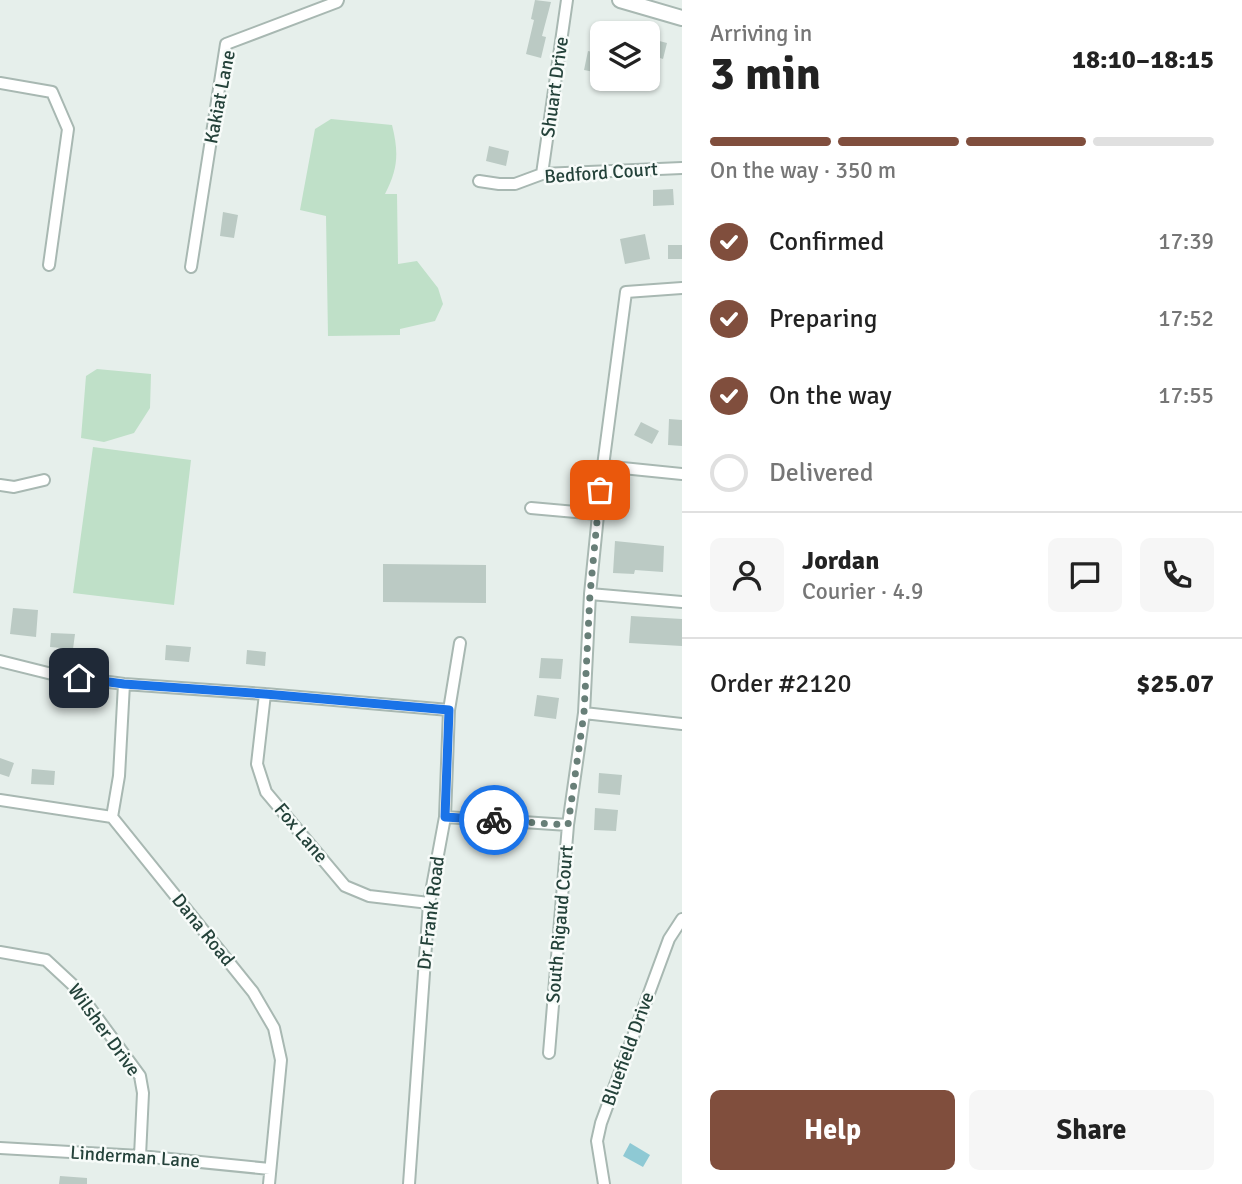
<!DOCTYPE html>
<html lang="en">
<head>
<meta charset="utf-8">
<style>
	body { margin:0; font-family:Signika,sans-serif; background:#f6f6f6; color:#222; height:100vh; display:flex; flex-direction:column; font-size:26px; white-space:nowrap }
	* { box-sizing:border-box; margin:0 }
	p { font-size:23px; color:#767676 }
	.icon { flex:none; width:38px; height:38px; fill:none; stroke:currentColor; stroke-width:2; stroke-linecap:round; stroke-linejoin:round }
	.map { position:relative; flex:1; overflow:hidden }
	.sheet { display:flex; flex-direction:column; background:#fff; width:560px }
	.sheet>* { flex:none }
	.controls { position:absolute; left:590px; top:21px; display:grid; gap:14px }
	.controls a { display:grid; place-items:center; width:70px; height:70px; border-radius:10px; background:#fff; box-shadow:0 2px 5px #0004; font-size:35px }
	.pin { position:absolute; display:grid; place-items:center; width:60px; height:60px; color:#fff; margin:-30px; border-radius:14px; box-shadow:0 4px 10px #0006 }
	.courier { position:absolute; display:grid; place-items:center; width:70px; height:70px; margin:-35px; border:5px solid #1a73e8; border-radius:50%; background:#fff; color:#222; box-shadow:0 2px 9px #0007 }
	.summary em { font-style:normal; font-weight:700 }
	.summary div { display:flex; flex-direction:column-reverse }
	.summary { display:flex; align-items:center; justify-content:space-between; height:119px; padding:0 28px }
	h1 { font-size:46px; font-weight:700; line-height:52px }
	.bar { display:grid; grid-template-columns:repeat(4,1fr); gap:10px 7px; align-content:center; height:84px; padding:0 28px }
	.bar i { height:9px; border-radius:5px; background:#e0e0e0 }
	.bar .current { background:#804e3d }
	.bar p { grid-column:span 4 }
	.line { display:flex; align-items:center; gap:18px; padding:0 28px; border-top:2px solid #e0e0e0 }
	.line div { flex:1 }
	.round { display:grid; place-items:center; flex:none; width:74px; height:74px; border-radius:10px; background:#f6f6f6 }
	ol { padding:0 28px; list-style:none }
	li { display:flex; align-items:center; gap:21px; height:77px }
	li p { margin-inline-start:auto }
	li .icon { padding:7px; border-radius:50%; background:#804e3d; color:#fff; stroke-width:4 }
	li:last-child { color:#767676 }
	li i { width:38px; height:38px; border:4px solid #e0e0e0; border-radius:50% }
	.primary-button { display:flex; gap:14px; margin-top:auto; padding:14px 28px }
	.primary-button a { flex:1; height:80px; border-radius:10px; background:#804e3d; color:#fff; font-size:28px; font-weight:700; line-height:80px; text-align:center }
	.primary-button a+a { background:#f6f6f6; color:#222 }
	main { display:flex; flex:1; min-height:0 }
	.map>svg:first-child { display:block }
</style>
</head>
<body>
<main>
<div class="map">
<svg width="682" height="1184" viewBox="0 0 682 1184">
	<rect width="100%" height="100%" fill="#e6efeb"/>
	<path fill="#bfe0c8" d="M331,119l61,6c7,28 6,44 -7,69h12l1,70 19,-3 21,27 5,16 -8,17 -35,8v6l-72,1 -2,-120 -26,-6 15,-81z
		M97,369l54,5 -1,34 -16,25 -30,9 -23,-4 5,-62z
		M93,447l98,13 -17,145 -101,-12z"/>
	<path fill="#8ec9d4" d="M630,1143l20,12 -7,12 -20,-11z"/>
	<path fill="#bbcac4" d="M535,0l16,2 -9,34 4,1 -5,21 -15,-4 8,-34 -3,-1z
		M648,38l19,5 -4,16 -15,-5z
		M588,51l14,3 -3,19 -15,-3z
		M489,146l20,5 -3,15 -20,-5z
		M673,189l1,16 -21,1v-16z
		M223,212l15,3 -4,23 -14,-2z
		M645,234l5,25 -25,5 -5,-25z
		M668,245h14v14h-14z
		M669,419l13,1v26l-14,-1z
		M641,422l18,9 -7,13 -18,-9z
		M615,541l49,5 -1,26 -28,-2 -1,4 -21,-1z
		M383,564l103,1v38l-103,-1z
		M13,608l25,2 -2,27 -26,-3z
		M631,616l51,3v27l-53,-3z
		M51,633l24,1 -2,15 -23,-2z
		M166,645l25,2 -2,15 -24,-2z
		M247,650l19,2 -1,14 -19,-2z
		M541,658l22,1 -2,20 -22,-1z
		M537,695l22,3 -3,21 -22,-3z
		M0,758l14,5 -5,14 -9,-3z
		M32,769l23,2 -1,14 -23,-1z
		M599,773l23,2 -2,20 -22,-2z
		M595,808l23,2 -2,21 -22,-1z
		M60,1176l27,2v6h-28z"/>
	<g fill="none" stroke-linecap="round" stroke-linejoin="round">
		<g stroke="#a8b8b2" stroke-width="14">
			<path id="minor" d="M0,83l52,9 16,37 -19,136
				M542,174l25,-174
				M479,181l20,3h16l27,-10 140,-6
				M191,267l35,-223 111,-42 1,-2
				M603,466l79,8
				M0,485l14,2 30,-7
				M531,508l67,6
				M590,594l92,8
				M0,661l56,14 68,9 141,10 184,16
				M124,684l-5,92 -7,41 141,175 21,36 7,32 -12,124
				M265,694l-8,70 9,28 79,94 24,10 60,7
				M584,713l98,11
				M0,800l112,17
				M445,817l123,8
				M0,952l46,8 28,26 66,90 3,17 -3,63
				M549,1053l19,-228 16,-112 6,-119 13,-128 23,-174 56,-4
				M0,1148l140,8 130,13
				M409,1184l20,-281 16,-86 4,-107 11,-67
				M604,1184l-7,-43 4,-18 68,-184 13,-20"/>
		</g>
		<g stroke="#a8b8b2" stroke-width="18">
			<path id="tertiary" d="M620,0l62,18"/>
		</g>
		<use href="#minor" stroke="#fff" stroke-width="10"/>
		<use href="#tertiary" stroke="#fff" stroke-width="14"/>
	</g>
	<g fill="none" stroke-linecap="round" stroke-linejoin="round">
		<path stroke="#687f78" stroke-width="7" stroke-dasharray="0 12.6" d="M494,820l74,5 16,-112 6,-119 10,-104"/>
		<path stroke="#1a73e8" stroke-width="9" d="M79,678l45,6 141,10 184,16 -4,107 49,3"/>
	</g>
	<g text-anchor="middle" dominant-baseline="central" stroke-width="5" stroke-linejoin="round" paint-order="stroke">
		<g font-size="19" fill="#24423a" stroke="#f7fbf9">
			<text transform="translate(555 87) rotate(-82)">Shuart Drive</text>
			<text transform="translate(220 97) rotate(-79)">Kakiat Lane</text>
			<text transform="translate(601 173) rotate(-4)">Bedford Court</text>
			<text transform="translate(301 833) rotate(50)">Fox Lane</text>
			<text transform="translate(431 913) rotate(-83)">Dr Frank Road</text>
			<text transform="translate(560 924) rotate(-85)">South Rigaud Court</text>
			<text transform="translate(203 930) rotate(51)">Dana Road</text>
			<text transform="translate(104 1030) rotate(54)">Wilsher Drive</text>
			<text transform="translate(628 1049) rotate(-70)">Bluefield Drive</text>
			<text transform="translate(135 1157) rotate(4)">Linderman Lane</text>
		</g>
	</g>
</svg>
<div class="controls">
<a><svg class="icon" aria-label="layers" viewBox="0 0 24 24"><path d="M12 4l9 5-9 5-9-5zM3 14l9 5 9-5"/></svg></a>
</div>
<div class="pin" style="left:600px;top:490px;background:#ea580c"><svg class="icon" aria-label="bag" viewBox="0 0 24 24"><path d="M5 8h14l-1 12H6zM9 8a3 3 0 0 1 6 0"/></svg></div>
<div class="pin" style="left:79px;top:678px;background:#1f2937"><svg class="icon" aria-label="home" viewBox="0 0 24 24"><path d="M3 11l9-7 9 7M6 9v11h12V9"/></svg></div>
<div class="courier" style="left:494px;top:820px"><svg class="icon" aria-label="bike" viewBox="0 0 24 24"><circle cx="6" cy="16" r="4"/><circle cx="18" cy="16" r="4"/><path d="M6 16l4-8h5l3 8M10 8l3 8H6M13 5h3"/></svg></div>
</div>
<section class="sheet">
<div class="summary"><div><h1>3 min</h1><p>Arriving in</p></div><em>18:10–18:15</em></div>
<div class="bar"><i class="current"></i><i class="current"></i><i class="current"></i><i></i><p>On the way · 350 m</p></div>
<ol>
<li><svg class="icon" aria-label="check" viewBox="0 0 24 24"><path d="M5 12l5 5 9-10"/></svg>Confirmed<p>17:39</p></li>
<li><svg class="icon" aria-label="check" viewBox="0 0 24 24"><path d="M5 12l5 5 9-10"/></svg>Preparing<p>17:52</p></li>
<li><svg class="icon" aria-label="check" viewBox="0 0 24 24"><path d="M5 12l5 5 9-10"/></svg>On the way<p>17:55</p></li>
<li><i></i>Delivered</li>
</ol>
<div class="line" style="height:126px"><a class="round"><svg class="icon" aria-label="person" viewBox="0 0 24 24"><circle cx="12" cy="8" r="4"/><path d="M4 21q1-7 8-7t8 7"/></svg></a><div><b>Jordan</b><p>Courier · 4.9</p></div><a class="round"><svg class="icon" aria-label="chat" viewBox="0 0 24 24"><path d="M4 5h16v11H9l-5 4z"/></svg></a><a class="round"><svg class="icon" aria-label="phone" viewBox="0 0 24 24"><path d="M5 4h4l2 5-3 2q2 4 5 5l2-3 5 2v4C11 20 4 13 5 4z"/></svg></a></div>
<div class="line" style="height:91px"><div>Order #2120</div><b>$25.07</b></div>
<div class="primary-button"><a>Help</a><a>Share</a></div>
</section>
</main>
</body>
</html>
